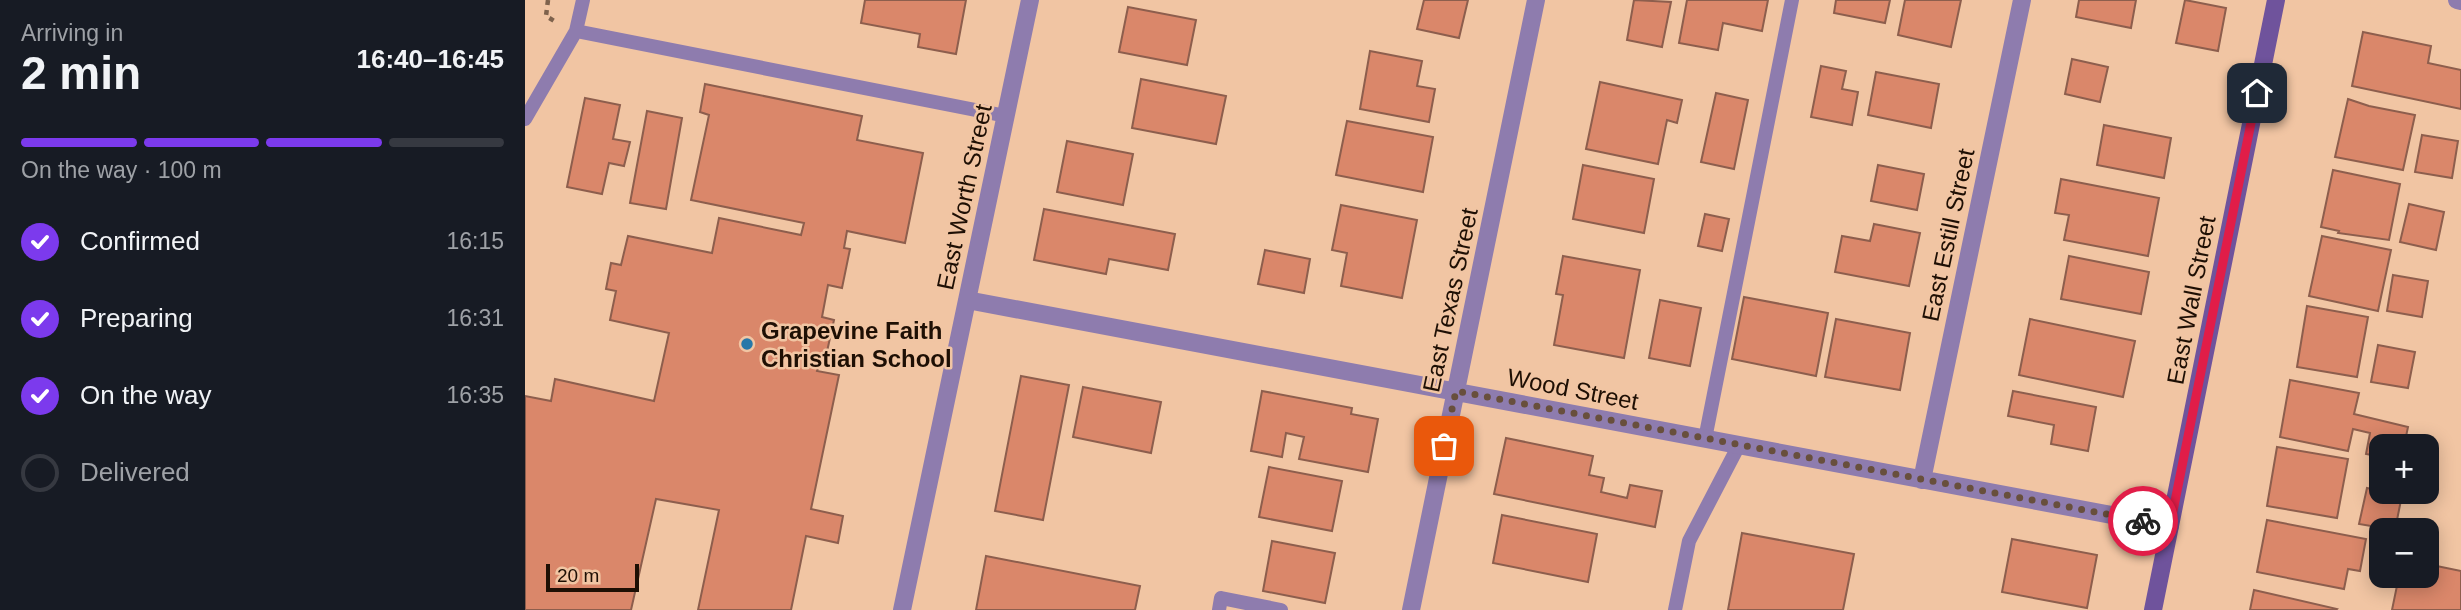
<!DOCTYPE html>
<html lang="en">
<head>
<meta charset="utf-8">
<style>
	body { margin:0; font-family:Arial,sans-serif; background:#242831; color:#f1f3f6; height:100vh; display:flex; flex-direction:column; font-size:26px; white-space:nowrap }
	* { box-sizing:border-box; margin:0 }
	p { font-size:23px; color:#9ea1a6 }
	.icon { flex:none; width:38px; height:38px; fill:none; stroke:currentColor; stroke-width:2; stroke-linecap:round; stroke-linejoin:round }
	.map { position:relative; flex:1; overflow:hidden }
	.panel { display:flex; flex-direction:column; background:#171b24; width:525px }
	.panel>* { flex:none }
	.controls { position:absolute; left:1844px; top:434px; display:grid; gap:14px }
	.controls a { display:grid; place-items:center; width:70px; height:70px; border-radius:14px; background:#171b24; box-shadow:0 4px 18px #0003; font-size:35px }
	.scale { position:absolute; left:21px; bottom:18px; width:93px; box-sizing:border-box; padding-left:7px; border:4px solid #1e0f04; border-top:0; font-size:19px; line-height:24px; white-space:nowrap; color:#1e0f04; -webkit-text-stroke:5px #f1c5a3; paint-order:stroke }
	.pin { position:absolute; display:grid; place-items:center; width:60px; height:60px; color:#fff; margin:-30px; border-radius:14px; box-shadow:0 4px 10px #0006 }
	.courier { position:absolute; display:grid; place-items:center; width:70px; height:70px; margin:-35px; border:5px solid #e11d48; border-radius:50%; background:#fff; color:#222; box-shadow:0 2px 9px #0007 }
	.summary em { font-style:normal; font-weight:600 }
	.summary div { display:flex; flex-direction:column-reverse }
	.summary { display:flex; align-items:center; justify-content:space-between; height:119px; padding:0 21px }
	h1 { font-size:46px; font-weight:600; line-height:52px }
	.bar { display:grid; grid-template-columns:repeat(4,1fr); gap:10px 7px; align-content:center; height:84px; padding:0 21px }
	.bar i { height:9px; border-radius:5px; background:#363941 }
	.bar .current { background:#7c3aed }
	.bar p { grid-column:span 4 }
	ol { padding:0 21px; list-style:none }
	li { display:flex; align-items:center; gap:21px; height:77px }
	li p { margin-inline-start:auto }
	li .icon { padding:7px; border-radius:50%; background:#7c3aed; color:#fff; stroke-width:4 }
	li:last-child { color:#9ea1a6 }
	li i { width:38px; height:38px; border:4px solid #363941; border-radius:50% }
	main { display:flex; flex:1; min-height:0 }
	.map>svg:first-child { display:block }
</style>
</head>
<body>
<main>
<section class="panel">
<div class="summary"><div><h1>2 min</h1><p>Arriving in</p></div><em>16:40–16:45</em></div>
<div class="bar"><i class="current"></i><i class="current"></i><i class="current"></i><i></i><p>On the way · 100 m</p></div>
<ol>
<li><svg class="icon" aria-label="check" viewBox="0 0 24 24"><path d="M5 12l5 5 9-10"/></svg>Confirmed<p>16:15</p></li>
<li><svg class="icon" aria-label="check" viewBox="0 0 24 24"><path d="M5 12l5 5 9-10"/></svg>Preparing<p>16:31</p></li>
<li><svg class="icon" aria-label="check" viewBox="0 0 24 24"><path d="M5 12l5 5 9-10"/></svg>On the way<p>16:35</p></li>
<li><i></i>Delivered</li>
</ol>
</section>
<div class="map">
<svg width="1936" height="610" viewBox="0 0 1936 610">
	<rect width="100%" height="100%" fill="#f1c5a3"/>
	<path fill="#da876a" stroke="#8d5e4d" stroke-width="2" d="M340,0h101l-10,54 -38,-7 2,-13 -59,-11z
		M899,0h44l-9,38 -42,-9z
		M1109,0l37,2 -9,45 -35,-7z
		M1162,0h81l-6,31 -39,-8 -5,27 -39,-7z
		M1311,0h54l-5,23 -51,-10z
		M1380,0h56l-10,47 -53,-12z
		M1554,0h57l-5,28 -55,-11z
		M1660,0l41,8 -8,43 -42,-8z
		M603,7l68,13 -9,45 -68,-13z
		M1838,32l68,14 -3,17 33,7v39l-109,-23z
		M845,51l52,10 -5,25 18,3 -6,33 -69,-13z
		M1547,59l36,8 -8,35 -35,-8z
		M1296,66l25,5 -4,18 16,3 -6,33 -41,-8z
		M1351,72l63,12 -8,44 -63,-13z
		M616,79l85,17 -10,48 -84,-16z
		M1075,82l82,18 -5,23 -10,-3 -9,44 -72,-15z
		M180,84l157,32 -5,24 66,13 -18,90 -58,-12 -3,17 6,1 -8,39 -14,-3 -6,32 12,3 -8,36 -5,-1 -4,16 22,4 -28,134 32,7 -5,27 -32,-7 -15,74h-93l21,-100 -63,-11 -25,111h-106v-214l26,5 4,-22 99,22 15,-68 -59,-13 6,-29 -10,-2 5,-26 10,2 7,-29 84,17 7,-35 82,17 3,-12 -113,-23 18,-85 -9,-3z
		M1191,93l32,7 -14,69 -33,-7z
		M60,98l35,7 -7,34 17,3 -6,24 -15,-3 -7,31 -35,-7z
		M1823,99l21,7 46,9 -12,55 -68,-13z
		M122,111l35,7 -16,91 -36,-6z
		M822,121l86,16 -10,55 -87,-17z
		M1579,125l67,13 -7,40 -67,-13z
		M1897,135l36,6 -6,37 -37,-6z
		M542,141l66,13 -10,51 -66,-13z
		M1058,165l71,14 -10,54 -71,-14z
		M1353,165l46,9 -7,36 -46,-9z
		M1808,170l67,14 -11,56 -51,-7 1,-2 -18,-4z
		M1536,179l98,19 -11,58 -84,-16 5,-25 -14,-2z
		M1884,204l35,8 -8,38 -36,-8z
		M816,205l76,15 -15,78 -61,-12 6,-33 -15,-3z
		M519,209l131,25 -7,36 -59,-11 -3,15 -72,-14z
		M1180,214l24,5 -7,32 -24,-5z
		M1349,224l46,9 -11,53 -74,-14 7,-36 28,5z
		M1797,236l69,14 -13,61 -69,-15z
		M740,250l45,9 -6,34 -46,-9z
		M1038,256l77,14 -16,88 -70,-13 9,-50 -7,-1z
		M1544,256l80,16 -8,42 -80,-15z
		M1868,275l35,6 -6,36 -35,-6z
		M1219,297l84,16 -12,63 -84,-17z
		M1135,300l41,8 -11,58 -41,-8z
		M1782,306l61,11 -11,60 -60,-10z
		M1311,319l74,14 -10,57 -75,-13z
		M1505,319l105,22 -12,56 -104,-22z
		M1853,345l37,7 -7,36 -37,-6z
		M496,376l48,9 -26,135 -48,-9z
		M1765,380l69,13 -5,21 54,13 -4,19h-22v11l-16,-3 4,-21 -17,-4 -5,22 -68,-14z
		M558,387l78,15 -10,51 -78,-16z
		M737,391l90,17 -1,6 27,5 -10,53 -69,-13 5,-22 -18,-4 -4,24 -31,-6z
		M1488,391l83,16 -8,44 -37,-7 3,-19 -46,-9z
		M981,438l87,18 -4,19 15,3 -3,14 26,6 3,-13 32,6 -7,36 -161,-33z
		M1752,447l71,12 -11,59 -70,-12z
		M744,467l73,14 -10,50 -73,-14z
		M1842,488l35,7 -7,35 -36,-6z
		M977,515l95,19 -9,48 -95,-19z
		M1742,520l99,19 -6,32 -12,-2 -4,20 -87,-17z
		M1217,533l112,21 -11,56h-115z
		M1487,539l85,16 -10,53 -85,-16z
		M747,541l63,12 -10,50 -62,-12z
		M461,556l154,30 -5,24h-159z
		M1902,564l34,7v39h-69l7,-34h28z
		M1729,590l83,19 -1,1h-86z"/>
	<g fill="none" stroke-linecap="round" stroke-linejoin="round">
		<path stroke="#7e624c" stroke-width="4.5" stroke-dasharray="5 5" stroke-linecap="butt" d="M23,0l-2,16 10,6"/>
		<path stroke="#8e7cae" stroke-width="14" d="M51,31l430,85
			M0,119l51,-88 7,-31
			M1180,439l87,-439
			M694,610l2,-12 60,12
			M1150,610l14,-69 50,-96"/>
		<path stroke="#8e7cae" stroke-width="18" d="M1932,0l4,1
			M442,300l1203,226
			M1397,480l100,-480
			M377,610l128,-610
			M886,610l125,-610"/>
		<path stroke="#6f539c" stroke-width="18" d="M1628,610l123,-610"/>
	</g>
	<g fill="none" stroke-linecap="round" stroke-linejoin="round">
		<path stroke="#684f3c" stroke-width="7" stroke-dasharray="0 12.6" d="M919,446l12,-55 687,130"/>
		<path stroke="#e11d48" stroke-width="9" d="M1618,521l27,5 87,-433"/>
	</g>
	<circle fill="#2778a9" stroke="#f1c5a3" stroke-width="2.5" cx="222" cy="344" r="7"/>
	<g text-anchor="middle" dominant-baseline="central" stroke-width="5" stroke-linejoin="round" paint-order="stroke">
		<g font-size="24" fill="#1e0f04" stroke="#f1c5a3">
			<text transform="translate(439 197) rotate(-78)">East Worth Street</text>
			<text transform="translate(1423 235) rotate(-78)">East Estill Street</text>
			<text transform="translate(925 300) rotate(-78)">East Texas Street</text>
			<text transform="translate(1666 300) rotate(-79)">East Wall Street</text>
			<text transform="translate(1048 389) rotate(11)">Wood Street</text>
		</g>
		<g font-size="24" font-weight="bold" fill="#1e0f04" stroke="#f1c5a3" text-anchor="start">
			<text x="236" y="330">Grapevine Faith<tspan x="236" dy="28">Christian School</tspan></text>
		</g>
	</g>
</svg>
<div class="controls">
<a>+</a>
<a>−</a>
</div>
<div class="scale">20 m</div>
<div class="pin" style="left:919px;top:446px;background:#ea580c"><svg class="icon" aria-label="bag" viewBox="0 0 24 24"><path d="M5 8h14l-1 12H6zM9 8a3 3 0 0 1 6 0"/></svg></div>
<div class="pin" style="left:1732px;top:93px;background:#1f2937"><svg class="icon" aria-label="home" viewBox="0 0 24 24"><path d="M3 11l9-7 9 7M6 9v11h12V9"/></svg></div>
<div class="courier" style="left:1618px;top:521px"><svg class="icon" aria-label="bike" viewBox="0 0 24 24"><circle cx="6" cy="16" r="4"/><circle cx="18" cy="16" r="4"/><path d="M6 16l4-8h5l3 8M10 8l3 8H6M13 5h3"/></svg></div>
</div>
</main>
</body>
</html>
